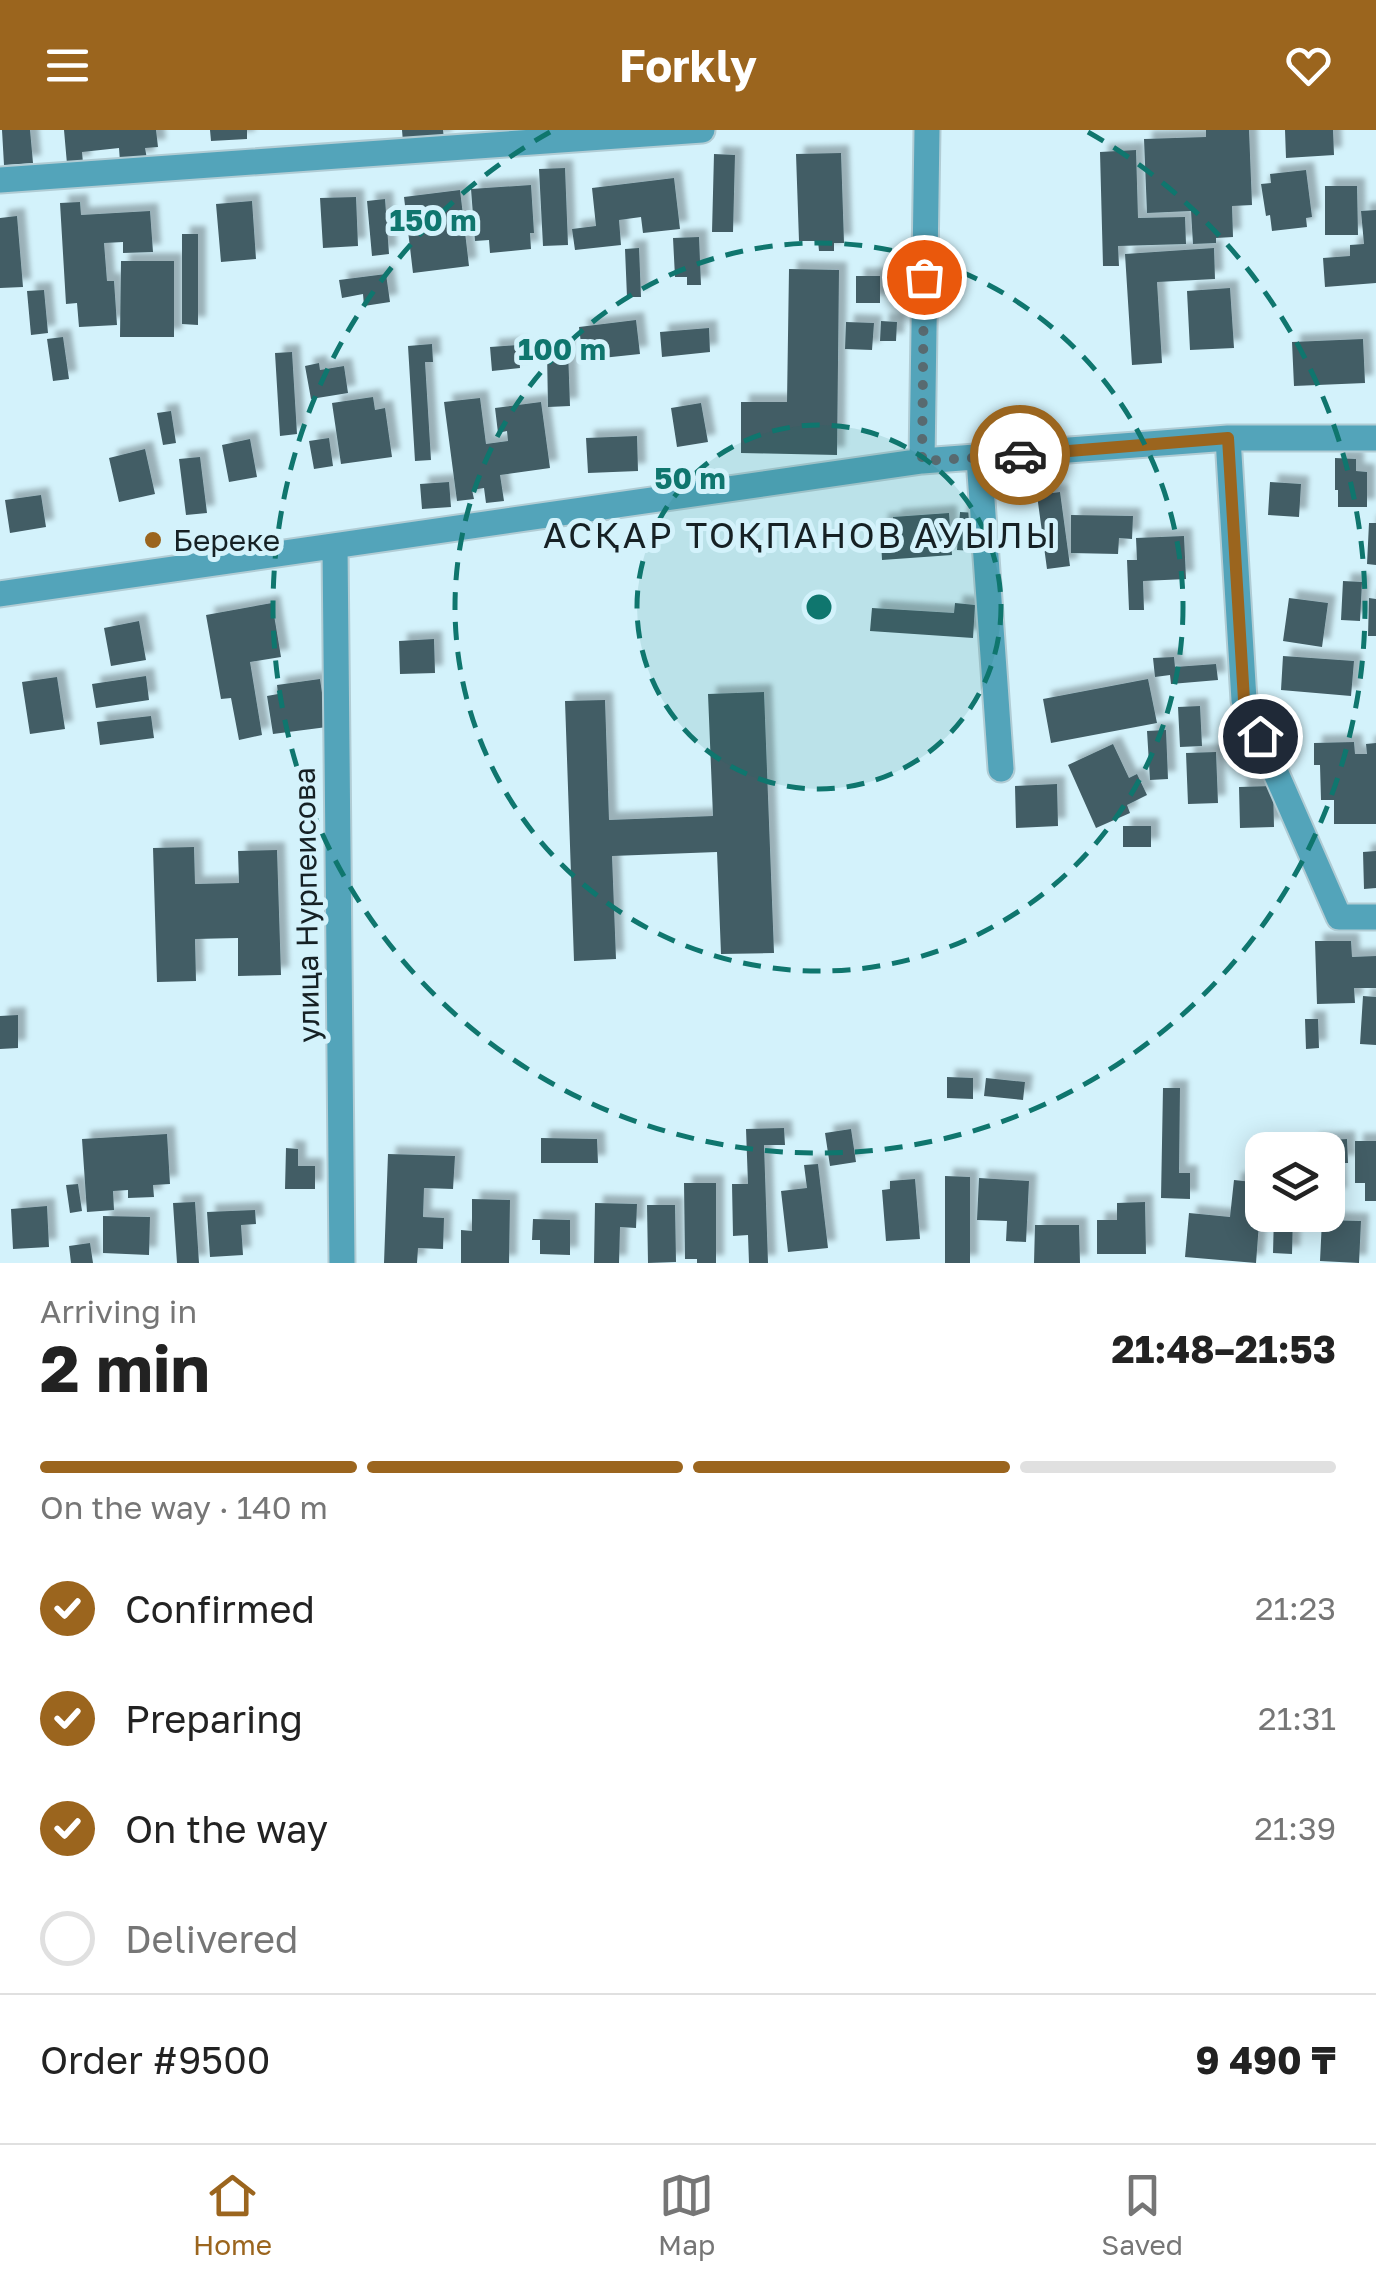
<!DOCTYPE html>
<html lang="en">
<head>
<meta charset="utf-8">
<style>
	body { margin:0; font-family:"Golos Text",sans-serif; background:#f2f2f2; color:#222; height:100vh; display:flex; flex-direction:column; font-size:38px; white-space:nowrap }
	* { box-sizing:border-box; margin:0 }
	p { font-size:32px; color:#767676 }
	.icon { flex:none; width:55px; height:55px; fill:none; stroke:currentColor; stroke-width:2; stroke-linecap:round; stroke-linejoin:round }
	.map { position:relative; height:1133px; overflow:hidden }
	.panel { display:flex; flex-direction:column; background:#fff; flex:1 }
	.panel>* { flex:none }
	.fabs { position:absolute; left:1245px; top:1002px; display:grid; gap:20px }
	.fabs a { display:grid; place-items:center; width:100px; height:100px; border-radius:20px; background:#fff; box-shadow:0 5px 25px #0003; font-size:50px }
	.pin { position:absolute; display:grid; place-items:center; width:85px; height:85px; color:#fff; margin:-42px; border:5px solid #fff; border-radius:50%; box-shadow:0 2px 10px #0007 }
	.courier { position:absolute; display:grid; place-items:center; width:100px; height:100px; margin:-50px; border:8px solid #9b651e; border-radius:50%; background:#fff; color:#222; box-shadow:0 2px 12px #0007 }
	.head em { font-style:normal; font-weight:700 }
	.head div { display:flex; flex-direction:column-reverse }
	.head { display:flex; align-items:center; justify-content:space-between; height:170px; padding:0 40px }
	h1 { font-size:65px; font-weight:700; line-height:75px }
	.bar { display:grid; grid-template-columns:repeat(4,1fr); gap:15px 10px; align-content:center; height:120px; padding:0 40px }
	.bar i { height:12px; border-radius:8px; background:#e0e0e0 }
	.bar .on { background:#9b651e }
	.bar p { grid-column:span 4 }
	.line { display:flex; align-items:center; gap:25px; padding:0 40px; border-top:2px solid #e0e0e0 }
	.line div { flex:1 }
	ol { padding:0 40px; list-style:none }
	li { display:flex; align-items:center; gap:30px; height:110px }
	li p { margin-inline-start:auto }
	li .icon { padding:10px; border-radius:50%; background:#9b651e; color:#fff; stroke-width:4 }
	li:last-child { color:#767676 }
	li i { width:55px; height:55px; border:5px solid #e0e0e0; border-radius:50% }
	header { display:flex; justify-content:space-between; align-items:center; height:130px; padding:0 40px; background:#9b651e; color:#fff; font-size:45px; font-weight:700 }
	.menu { display:flex; justify-content:space-around; align-items:center; height:140px; border-top:2px solid #e0e0e0; background:#fff; font-size:28px; color:#767676 }
	.menu a { display:grid; justify-items:center; gap:5px }
	.menu .on { color:#9b651e }
	.map>svg:first-child { display:block }
</style>
</head>
<body>
<header><svg class="icon" aria-label="menu" viewBox="0 0 24 24"><path d="M4 6h16M4 12h16M4 18h16"/></svg>Forkly<svg class="icon" aria-label="heart" viewBox="0 0 24 24"><path d="M12 20l-8-8c-3-5 5-10 8-4 3-6 11-1 8 4z"/></svg></header>
<div class="map">
<svg width="1376" height="1133" viewBox="0 0 1376 1133">
	<defs>
		<filter id="shadow"><feDropShadow dx="8" dy="-8" stdDeviation="2.5" flood-color="#0004"/></filter>
	</defs>
	<rect width="100%" height="100%" fill="#d3f2fb"/>
	<path fill="#425d65" filter="url(#shadow)" d="M2,0h28l3,33 -29,2z
		M64,0h92l2,17 -13,1 2,11 -27,3 -1,-14 -37,4 1,11 -16,1z
		M210,0h37v9l-36,2z
		M402,0h41l1,9 -41,3z
		M1206,0h43l3,75 -20,1 1,31 -17,1v5l-23,1 -2,-33 -44,2 -3,-74 62,-2z
		M1285,0h48l1,25 -48,3z
		M1136,20l2,68 47,-1 1,27 -68,2 1,20h-16l-3,-114z
		M841,23l3,90h-10v8h-15l-1,-10h-19l-3,-87z
		M714,24l21,1 -2,77h-21z
		M565,38l3,77 -25,1 -4,-77z
		M1306,40l6,47 -6,1 1,9 -35,4 -2,-16 -4,1 -5,-32 10,-1 -1,-9z
		M674,48l6,51 -37,4 -2,-16 -22,3 2,25 -46,5 -3,-21 24,-3 -4,-38z
		M531,55l3,48h-4l1,16 -41,4 -1,-13 -14,1 -4,-52z
		M1325,56h32l1,49h-33z
		M460,60l9,76 -56,7 -9,-76z
		M356,67l2,49 -35,2 -3,-50z
		M385,69l4,55 -17,2 -5,-55z
		M252,71l4,58 -35,3 -5,-58z
		M80,72l1,13 69,-4 3,41 -30,1v-11l-19,1 3,38h7l3,44 -38,2 -2,-24 -11,1 -6,-101z
		M1376,80v73l-51,4 -2,-29 27,-2v-11l14,-1 -3,-33z
		M17,86l6,71 -23,1v-70z
		M182,104h16v91l-16,-1z
		M699,107l2,48h-14v-8h-12l-2,-39z
		M639,118l2,49h-14l-2,-48z
		M1214,118l1,31 -58,3 5,81 -30,2 -7,-111z
		M121,131h53v76h-54z
		M789,139l50,1 -2,185 -96,-2v-51h46z
		M386,144l4,28 -26,4 -1,-12 -21,4 -3,-18z
		M856,146h24v27h-24z
		M1230,158l4,60 -44,2 -3,-59z
		M44,160l4,43 -17,2 -4,-44z
		M636,190l4,34 -57,6 -4,-33z
		M881,191l16,1 -1,19h-16z
		M846,192l28,1 -2,27 -27,-1z
		M709,198l1,24 -48,5 -2,-25z
		M63,207l6,42 -16,2 -6,-42z
		M1363,209l2,44 -71,3 -2,-44z
		M432,214l1,18h-8l6,98 -16,1 -7,-115z
		M518,215l2,23 -28,3 -2,-24z
		M568,220l2,56 -22,1 -1,-56z
		M292,222l5,82 -17,2 -5,-83z
		M319,233l1,7 24,-4 4,27 -37,6 -6,-33z
		M373,267l2,13 10,-2 7,49 -51,7 -9,-61z
		M480,268l6,46 22,-3 -1,-10 -9,2 -3,-25 46,-6 9,66 -50,7 4,26 -18,2 -2,-15 -12,2 2,9 -17,2 -13,-99z
		M701,273l7,39 -31,5 -6,-39z
		M171,281l5,32 -13,2 -6,-32z
		M637,306l1,35 -50,2 -2,-35z
		M329,308l4,28 -19,3 -5,-28z
		M250,309l7,38 -28,5 -7,-37z
		M145,319l10,45 -36,8 -10,-44z
		M200,327l7,56 -21,2 -7,-56z
		M1335,328l21,1v12l11,1v35h-29v-17h-3z
		M449,352l2,25 -29,2 -2,-25z
		M1270,352l31,2 -2,33 -31,-2z
		M1060,362l10,74 -23,3 -10,-74z
		M41,365l5,32 -36,6 -5,-33z
		M960,382l17,1 -3,38 -17,-1z
		M949,383l3,42 -70,5 -2,-39 13,-1v-3z
		M1071,385l62,1 -1,23 -13,-1 -1,16 -47,-1z
		M1369,393h7v42l-9,-1z
		M1184,406l2,43 -43,2 1,29h-15l-2,-50h10l-1,-22z
		M1343,451l19,1 -2,39 -19,-1z
		M1289,468l39,5 -6,44 -39,-6z
		M1369,468l7,1v37h-8z
		M272,473l9,54 -31,5 12,73 -23,5 -8,-42 -10,1 -15,-84z
		M955,473l20,2 -2,33 -103,-7 2,-23 82,5z
		M139,491l7,39 -35,6 -7,-38z
		M434,509l1,34 -35,1 -1,-33z
		M1283,526l71,5 -3,35 -70,-6z
		M1174,527l1,10 41,-3 2,16 -47,4 -1,-9 -15,2 -2,-19z
		M146,546l3,24 -53,8 -4,-24z
		M57,547l8,52 -35,5 -8,-52z
		M320,549l7,48 -54,7 -6,-38 11,-2 -1,-9z
		M1148,549l9,44 -106,20 -8,-44z
		M764,562l10,261 -53,1 -4,-102 -105,4 4,103 -42,2 -9,-260 40,-1 4,120 104,-4 -5,-122z
		M1200,576l2,40 -22,1 -2,-40z
		M151,586l3,22 -54,7 -3,-23z
		M1166,600l2,49 -18,1 -3,-49z
		M1354,612l1,12h12l-1,-10 10,-1v81h-42v-24h-13l-1,-35h-6v-22z
		M1113,614l16,34 8,-4 10,21 -20,10 3,8 -34,15 -28,-63z
		M1216,622l2,51 -30,1 -2,-51z
		M1057,654l1,42 -42,2 -1,-42z
		M1273,656l1,41 -34,1 -1,-41z
		M1123,696h28v21h-28z
		M194,717l1,37 44,-1 -1,-32 39,-1 4,125 -43,1v-38l-43,1 1,42 -39,1 -4,-134z
		M1376,721v37l-12,1 -1,-37z
		M1315,811h36l1,16 24,-1v32h-22l1,15 -38,1z
		M1363,866l13,1v48l-16,-1z
		M18,885v33l-18,1v-33z
		M1305,889h13l1,29 -13,1z
		M947,947l26,1v21l-26,-1z
		M986,948l39,4 -2,18 -39,-4z
		M1163,958h17l-1,85h11v26l-29,-1z
		M784,998l1,17h-21l4,118h-19l-1,-28 -15,1 -1,-52h16l-2,-55z
		M851,999l5,33 -26,4 -5,-33z
		M167,1004l3,50 -17,1 1,12 -26,1v-8l-15,1 1,19 -27,2 -5,-73z
		M541,1008l56,1 1,24h-57z
		M1347,1009l1,24h-11l2,33h-11v-46h-16l-1,-9z
		M1355,1011h21v60h-11v-18h-10z
		M286,1018l12,1v17h17v23h-30z
		M388,1024l67,2 -2,33 -29,-1 -1,29 21,1 -1,31 -25,-1 -1,15h-33z
		M818,1034l10,84 -40,4 -7,-61 26,-3 -3,-23z
		M945,1046l25,1v86h-25z
		M979,1048l50,3 -3,61 -20,-1 1,-20 -30,-1z
		M915,1049l5,60 -34,2 -4,-51 8,-1v-8z
		M1234,1050l28,3 -6,80 -71,-6 4,-44 41,4z
		M684,1053h32v80h-19v-4h-12z
		M78,1054l4,27 -12,2 -4,-28z
		M472,1069l38,1 -1,63h-48v-33l11,1z
		M195,1072l4,61h-22l-4,-60z
		M1145,1072l1,52h-49v-34h20v-17z
		M595,1073l42,1 -1,24 -16,-1 -1,36h-25z
		M647,1075h28l1,57 -28,1z
		M47,1076l2,41 -36,2 -2,-40z
		M255,1080l1,14 -15,1 2,30 -33,2 -3,-45z
		M1274,1085h19l-1,39 -19,-1z
		M103,1086l47,1 -1,38 -46,-2z
		M533,1089l37,1v35l-30,-1v-14h-8z
		M1322,1090l39,1 -2,42 -39,-2z
		M1035,1095h44l1,38h-46z
		M90,1113l3,20h-22l-2,-17z"/>
	<g fill="none" stroke-linecap="round" stroke-linejoin="round">
		<g stroke="#b1ccd4" stroke-width="29">
			<path id="minor" d="M0,50l702,-50
				M1228,308l16,262 95,217h37
				M979,328l22,311
				M922,331l5,-331
				M335,416l7,717
				M0,464l922,-133 306,-23h148"/>
		</g>
		<use href="#minor" stroke="#53a4ba" stroke-width="25"/>
	</g>
	<g fill="none" stroke-linecap="round" stroke-linejoin="round">
		<path stroke="#586a70" stroke-width="10" stroke-dasharray="0 18" d="M924,147l-2,184 98,-6"/>
		<path stroke="#9b651e" stroke-width="12" d="M1020,325l208,-17 16,262 16,36"/>
	</g>
	<circle cx="819" cy="477" r="182" fill="#0f766e" fill-opacity=".12"/>
	<g fill="none" stroke="#0f766e" stroke-width="5" stroke-dasharray="18 12">
		<circle cx="819" cy="477" r="182"/>
		<circle cx="819" cy="477" r="364"/>
		<path d="M1088 2A546 546 0 1 1 550 2"/>
	</g>
	<circle fill="#9b651e" stroke="#d3f2fb" stroke-width="4" cx="153" cy="410" r="10"/>
	<g text-anchor="middle" dominant-baseline="central" stroke-width="10" stroke-linejoin="round" paint-order="stroke">
		<g font-size="30" fill="#162125" stroke="#d3f2fb" text-anchor="start">
			<text x="173" y="410">Береке</text>
		</g>
		<g font-size="30" fill="#162125" stroke="#d3f2fb">
			<text transform="translate(306 775) rotate(-91)">улица Нурпеисова</text>
		</g>
		<g font-size="35" letter-spacing="2.5" fill="#162125" stroke="#d3f2fb">
			<text x="801" y="405">АСҚАР ТОҚПАНОВ АУЫЛЫ</text>
		</g>
	</g>
	<circle cx="819" cy="477" r="15" fill="#0f766e" stroke="#d3f2fb" stroke-width="5"/>
	<g font-size="30" text-anchor="middle" font-weight="bold" fill="#0f766e" stroke="#d3f2fb" stroke-width="10" stroke-linejoin="round" paint-order="stroke">
		<text x="433" y="101">150 m</text>
		<text x="562" y="230">100 m</text>
		<text x="690" y="359">50 m</text>
	</g>
</svg>
<div class="fabs">
<a><svg class="icon" aria-label="layers" viewBox="0 0 24 24"><path d="M12 4l9 5-9 5-9-5zM3 14l9 5 9-5"/></svg></a>
</div>
<div class="pin" style="left:924px;top:147px;background:#ea580c"><svg class="icon" aria-label="bag" viewBox="0 0 24 24"><path d="M5 8h14l-1 12H6zM9 8a3 3 0 0 1 6 0"/></svg></div>
<div class="pin" style="left:1260px;top:606px;background:#1f2937"><svg class="icon" aria-label="home" viewBox="0 0 24 24"><path d="M3 11l9-7 9 7M6 9v11h12V9"/></svg></div>
<div class="courier" style="left:1020px;top:325px"><svg class="icon" aria-label="car" viewBox="0 0 24 24"><path d="M5 17H2v-5l4-1 3-4h7l3 4 3 1v5h-3M9 17h6M6 11h13"/><circle cx="7" cy="17" r="2"/><circle cx="17" cy="17" r="2"/></svg></div>
</div>
<section class="panel">
<div class="head"><div><h1>2 min</h1><p>Arriving in</p></div><em>21:48–21:53</em></div>
<div class="bar"><i class="on"></i><i class="on"></i><i class="on"></i><i></i><p>On the way · 140 m</p></div>
<ol>
<li><svg class="icon" aria-label="check" viewBox="0 0 24 24"><path d="M5 12l5 5 9-10"/></svg>Confirmed<p>21:23</p></li>
<li><svg class="icon" aria-label="check" viewBox="0 0 24 24"><path d="M5 12l5 5 9-10"/></svg>Preparing<p>21:31</p></li>
<li><svg class="icon" aria-label="check" viewBox="0 0 24 24"><path d="M5 12l5 5 9-10"/></svg>On the way<p>21:39</p></li>
<li><i></i>Delivered</li>
</ol>
<div class="line" style="height:130px"><div>Order #9500</div><b>9 490 ₸</b></div>
</section>
<nav class="menu">
<a class="on"><svg class="icon" aria-label="home" viewBox="0 0 24 24"><path d="M3 11l9-7 9 7M6 9v11h12V9"/></svg>Home</a>
<a><svg class="icon" aria-label="map" viewBox="0 0 24 24"><path d="M3 6l6-2 6 2 6-2v14l-6 2-6-2-6 2zM9 4v14M15 6v14"/></svg>Map</a>
<a><svg class="icon" aria-label="saved" viewBox="0 0 24 24"><path d="M7 4h10v16l-5-4-5 4z"/></svg>Saved</a>
</nav>
</body>
</html>
